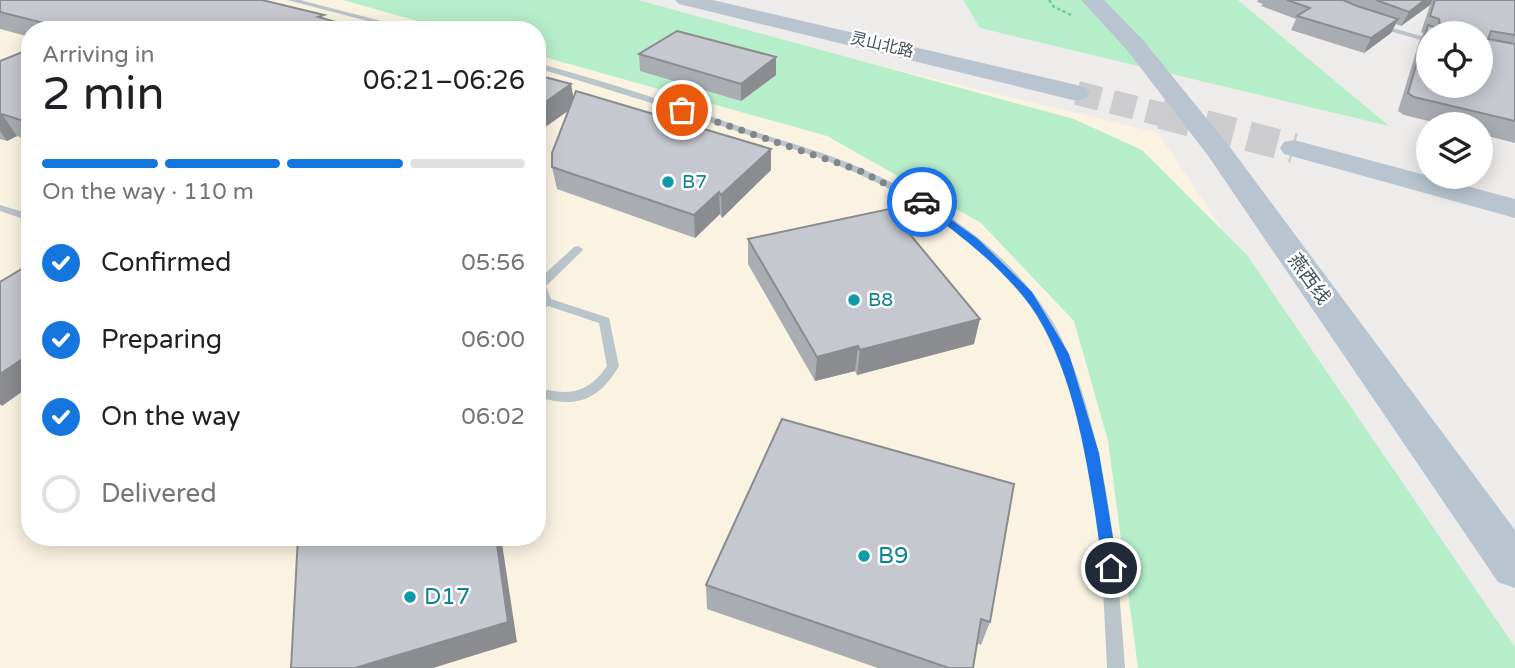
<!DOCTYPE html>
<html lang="en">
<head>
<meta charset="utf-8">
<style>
	body { margin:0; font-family:"Varela Round","Noto Sans SC",sans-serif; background:#f6f6f6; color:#202124; height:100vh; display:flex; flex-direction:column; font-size:26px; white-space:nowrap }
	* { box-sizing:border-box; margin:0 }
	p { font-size:23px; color:#757577 }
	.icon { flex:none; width:38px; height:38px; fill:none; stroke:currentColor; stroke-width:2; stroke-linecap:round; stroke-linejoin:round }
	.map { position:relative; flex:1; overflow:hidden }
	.drawer { position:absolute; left:21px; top:21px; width:525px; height:525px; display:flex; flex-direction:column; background:#fff; border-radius:28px; box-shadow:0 4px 18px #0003 }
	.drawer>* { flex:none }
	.buttons { position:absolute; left:1416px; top:21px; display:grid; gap:14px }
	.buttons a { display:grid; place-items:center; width:77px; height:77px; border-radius:50%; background:#fff; box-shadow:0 4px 18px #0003; font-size:35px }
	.pin { position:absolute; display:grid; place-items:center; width:60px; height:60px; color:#fff; margin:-30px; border:4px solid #fff; border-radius:50%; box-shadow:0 2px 7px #0007 }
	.courier { position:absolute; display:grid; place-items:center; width:70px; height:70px; margin:-35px; border:5px solid #1a73e8; border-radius:50%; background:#fff; color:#222; box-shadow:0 2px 9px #0007 }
	.headline em { font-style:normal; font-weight:600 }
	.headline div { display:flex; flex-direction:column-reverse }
	.headline { display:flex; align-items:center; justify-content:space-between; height:119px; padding:0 21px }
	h1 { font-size:46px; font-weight:600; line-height:52px }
	.bar { display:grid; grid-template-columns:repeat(4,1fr); gap:10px 7px; align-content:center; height:84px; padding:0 21px }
	.bar i { height:9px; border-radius:5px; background:#e0e0e0 }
	.bar .on { background:#1576de }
	.bar p { grid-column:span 4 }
	ol { padding:0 21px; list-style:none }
	li { display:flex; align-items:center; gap:21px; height:77px }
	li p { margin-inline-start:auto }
	li .icon { padding:7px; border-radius:50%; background:#1576de; color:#fff; stroke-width:4 }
	li:last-child { color:#757577 }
	li i { width:38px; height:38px; border:4px solid #e0e0e0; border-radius:50% }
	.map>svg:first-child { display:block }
</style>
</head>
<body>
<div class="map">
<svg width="1515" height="668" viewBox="0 0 1515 668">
	<rect width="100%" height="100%" fill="#eeebeb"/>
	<path fill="#fbf3e2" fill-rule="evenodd" d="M0,0h611l547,133 357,535h-1515zM30,30h507v507h-507z"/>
	<path fill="#b7eeca" d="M343,0h295l436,119 68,31 105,105 268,392v21h-377l-30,-227 -34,-120 -93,-98 -154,-87 -290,-81v-25h-88z
		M963,0h275l151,126 -409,-98z"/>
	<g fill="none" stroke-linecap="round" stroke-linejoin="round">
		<path stroke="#ccccce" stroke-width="24" stroke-dasharray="24 12" stroke-linecap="butt" d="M1077,93l91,23"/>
		<path stroke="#ccccce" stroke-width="30" stroke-dasharray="30 15" stroke-linecap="butt" d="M1161,114l133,34"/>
		<path stroke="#6fcc9a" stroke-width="2.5" stroke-dasharray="3.5 2.5" stroke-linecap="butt" d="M1049,0l5,7 17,8"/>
		<path fill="#b9c4cb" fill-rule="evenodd" d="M287,0h13l116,30h-14z
			M1375,23l53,15v4l-53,-15z
			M537,63c70,19 139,41 207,65 35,12 71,21 105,35 80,33 160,85 205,161 15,27 26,58 34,88 24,83 31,170 37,256h-18c-5,-112 -11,-240 -64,-341 -39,-74 -128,-131 -204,-161 -32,-14 -67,-23 -100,-34 -67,-23 -134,-44 -202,-64z
			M0,205l30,9v7l-30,-10z
			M578,246l5,3 -1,2 -36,35 5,13 58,19 10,48c-20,34 -42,43 -81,31l-1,-4c6,-4 9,-3 16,-2 26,4 40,-5 54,-25l-8,-43 -51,-17 -11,8v-11l3,-3 -3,-7v-12l37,-34z"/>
		<path fill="#b8c5d0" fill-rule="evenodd" d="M675,0h38l364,85 9,3 4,5 -4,5 -9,3 -398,-97z
			M1081,0h23l39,40 86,106 286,384v58l-17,-6 -289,-425 -82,-107z
			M1294,140l221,59v19l-231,-64 -4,-6 4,-6z"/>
	</g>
	<path fill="#a9acb1" d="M0,0l325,19 39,11h-334v7l-30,-8z
		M1258,0h257v143l-35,-9v-10h-39l-37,-9 -6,-4 21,-69 4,-9 -2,-1 9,-27 -29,21 -5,-2 -5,9 -27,20 -73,-23 5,-11 -35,-13 2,-2 -6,-2z
		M30,49v91l-13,-4 -10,5 -7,-2v-78z
		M639,54l137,21 -35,26 -101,-30z
		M571,84l2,14 198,51v21l-49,48 -2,-4 -25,24 -138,-49 -5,-22 16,-56z
		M748,239l226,105 -117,31 -2,-4 -40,10 -67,-117z
		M782,419l208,203 -9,23 -4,-2 -4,25h-95l-171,-59 -1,-24z"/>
	<path fill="#8a8c90" d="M1425,0h7l-2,5 -29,21 8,-14z
		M1398,19l-7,14 -27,20 7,-15z
		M776,57v18l-35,26v-17z
		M571,84l4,22 -38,27v-25z
		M2,114l15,22 -10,5 -7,-10v-16z
		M771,149v21l-49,48 -1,-23z
		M719,192l1,22 -25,24 -1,-23z
		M980,319l-6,25 -117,31 3,-25z
		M858,346l-3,25 -40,10 2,-24z
		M30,354v32l-28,20 -2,-2v-30z
		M496,537h5l16,105 -84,26h-78z"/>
	<path fill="#c5c8ce" stroke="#8a8c90" stroke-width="2" fill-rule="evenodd" d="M0,0h262l62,15 -6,2 46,13h-293l-71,-18z
		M1287,0h56l14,6 41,13 -27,19 -74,-22 13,-8z
		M1376,0h49l-16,12z
		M1435,0h80v35l-24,-4 -3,8 27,5v77l-101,-24 -6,-4 20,-68 9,3 3,-3 -1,-6 -9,-3zM1428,33h52v53h-52z
		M677,31l99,26 -35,27 -102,-30z
		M30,49v74l-28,-9 -2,1v-54z
		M537,75l34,9 -34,24z
		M576,91l195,58 -50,46 -2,-3 -25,23 -142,-48v-14z
		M889,209l91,110 -120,31 -2,-4 -41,11 -69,-118z
		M30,264v90l-30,20v-92z
		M782,419l232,65 -24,138 -9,-3 -8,49h-24l-243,-83z
		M298,537h198l12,85 -153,46h-64z"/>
	<path fill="#1a73e8" d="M922,199l56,40 54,53 37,62 30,99 19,115 -2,5h-11l-2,-5c-12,-81 -26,-209 -81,-273 -30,-36 -66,-63 -104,-91z"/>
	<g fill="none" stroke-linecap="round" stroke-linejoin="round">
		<path stroke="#7f868c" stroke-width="7" stroke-dasharray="0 12.6" d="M682,110l176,60 64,32"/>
	</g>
	<g fill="#0f9aa8" stroke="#fff" stroke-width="2.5">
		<circle cx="668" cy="182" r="7"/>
		<circle cx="854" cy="300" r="7"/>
		<circle cx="864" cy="556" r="7"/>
		<circle cx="410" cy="597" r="7"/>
	</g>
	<g text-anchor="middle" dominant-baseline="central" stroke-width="5" stroke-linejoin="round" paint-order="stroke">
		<g font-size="16" fill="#435059" stroke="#fff">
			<text transform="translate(882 45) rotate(13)">灵山北路</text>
		</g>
		<g font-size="19" fill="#0d838f" stroke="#fff" text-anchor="start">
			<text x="682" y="182">B7</text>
			<text x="868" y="300">B8</text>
		</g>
		<g font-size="19" fill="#435059" stroke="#fff">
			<text transform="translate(1309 279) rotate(54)">燕西线</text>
		</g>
		<g font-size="23" fill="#0d838f" stroke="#fff" text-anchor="start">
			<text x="878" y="556">B9</text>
			<text x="424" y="597">D17</text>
		</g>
	</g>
</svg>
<div class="buttons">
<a><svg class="icon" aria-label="locate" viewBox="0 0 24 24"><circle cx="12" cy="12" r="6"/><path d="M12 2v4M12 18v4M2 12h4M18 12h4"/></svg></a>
<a><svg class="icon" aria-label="layers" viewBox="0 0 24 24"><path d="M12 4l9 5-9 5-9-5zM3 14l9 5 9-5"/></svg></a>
</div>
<div class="pin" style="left:682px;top:110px;background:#ea580c"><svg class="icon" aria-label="bag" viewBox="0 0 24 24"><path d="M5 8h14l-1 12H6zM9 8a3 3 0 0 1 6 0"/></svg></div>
<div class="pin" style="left:1111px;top:568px;background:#1f2937"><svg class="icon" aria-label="home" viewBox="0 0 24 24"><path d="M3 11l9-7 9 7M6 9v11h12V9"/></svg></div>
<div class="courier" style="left:922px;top:202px"><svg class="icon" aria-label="car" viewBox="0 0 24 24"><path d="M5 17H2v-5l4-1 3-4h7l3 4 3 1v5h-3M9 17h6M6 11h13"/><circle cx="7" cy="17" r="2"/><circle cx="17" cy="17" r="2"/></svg></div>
<section class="drawer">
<div class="headline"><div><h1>2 min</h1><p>Arriving in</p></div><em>06:21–06:26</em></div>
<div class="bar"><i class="on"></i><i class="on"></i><i class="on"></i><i></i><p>On the way · 110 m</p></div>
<ol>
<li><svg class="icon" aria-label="check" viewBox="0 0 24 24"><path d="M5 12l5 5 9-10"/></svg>Confirmed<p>05:56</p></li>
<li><svg class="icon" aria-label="check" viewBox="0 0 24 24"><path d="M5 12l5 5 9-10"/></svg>Preparing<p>06:00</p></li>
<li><svg class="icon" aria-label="check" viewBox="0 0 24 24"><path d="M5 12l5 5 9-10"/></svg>On the way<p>06:02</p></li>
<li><i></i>Delivered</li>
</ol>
</section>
</div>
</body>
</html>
